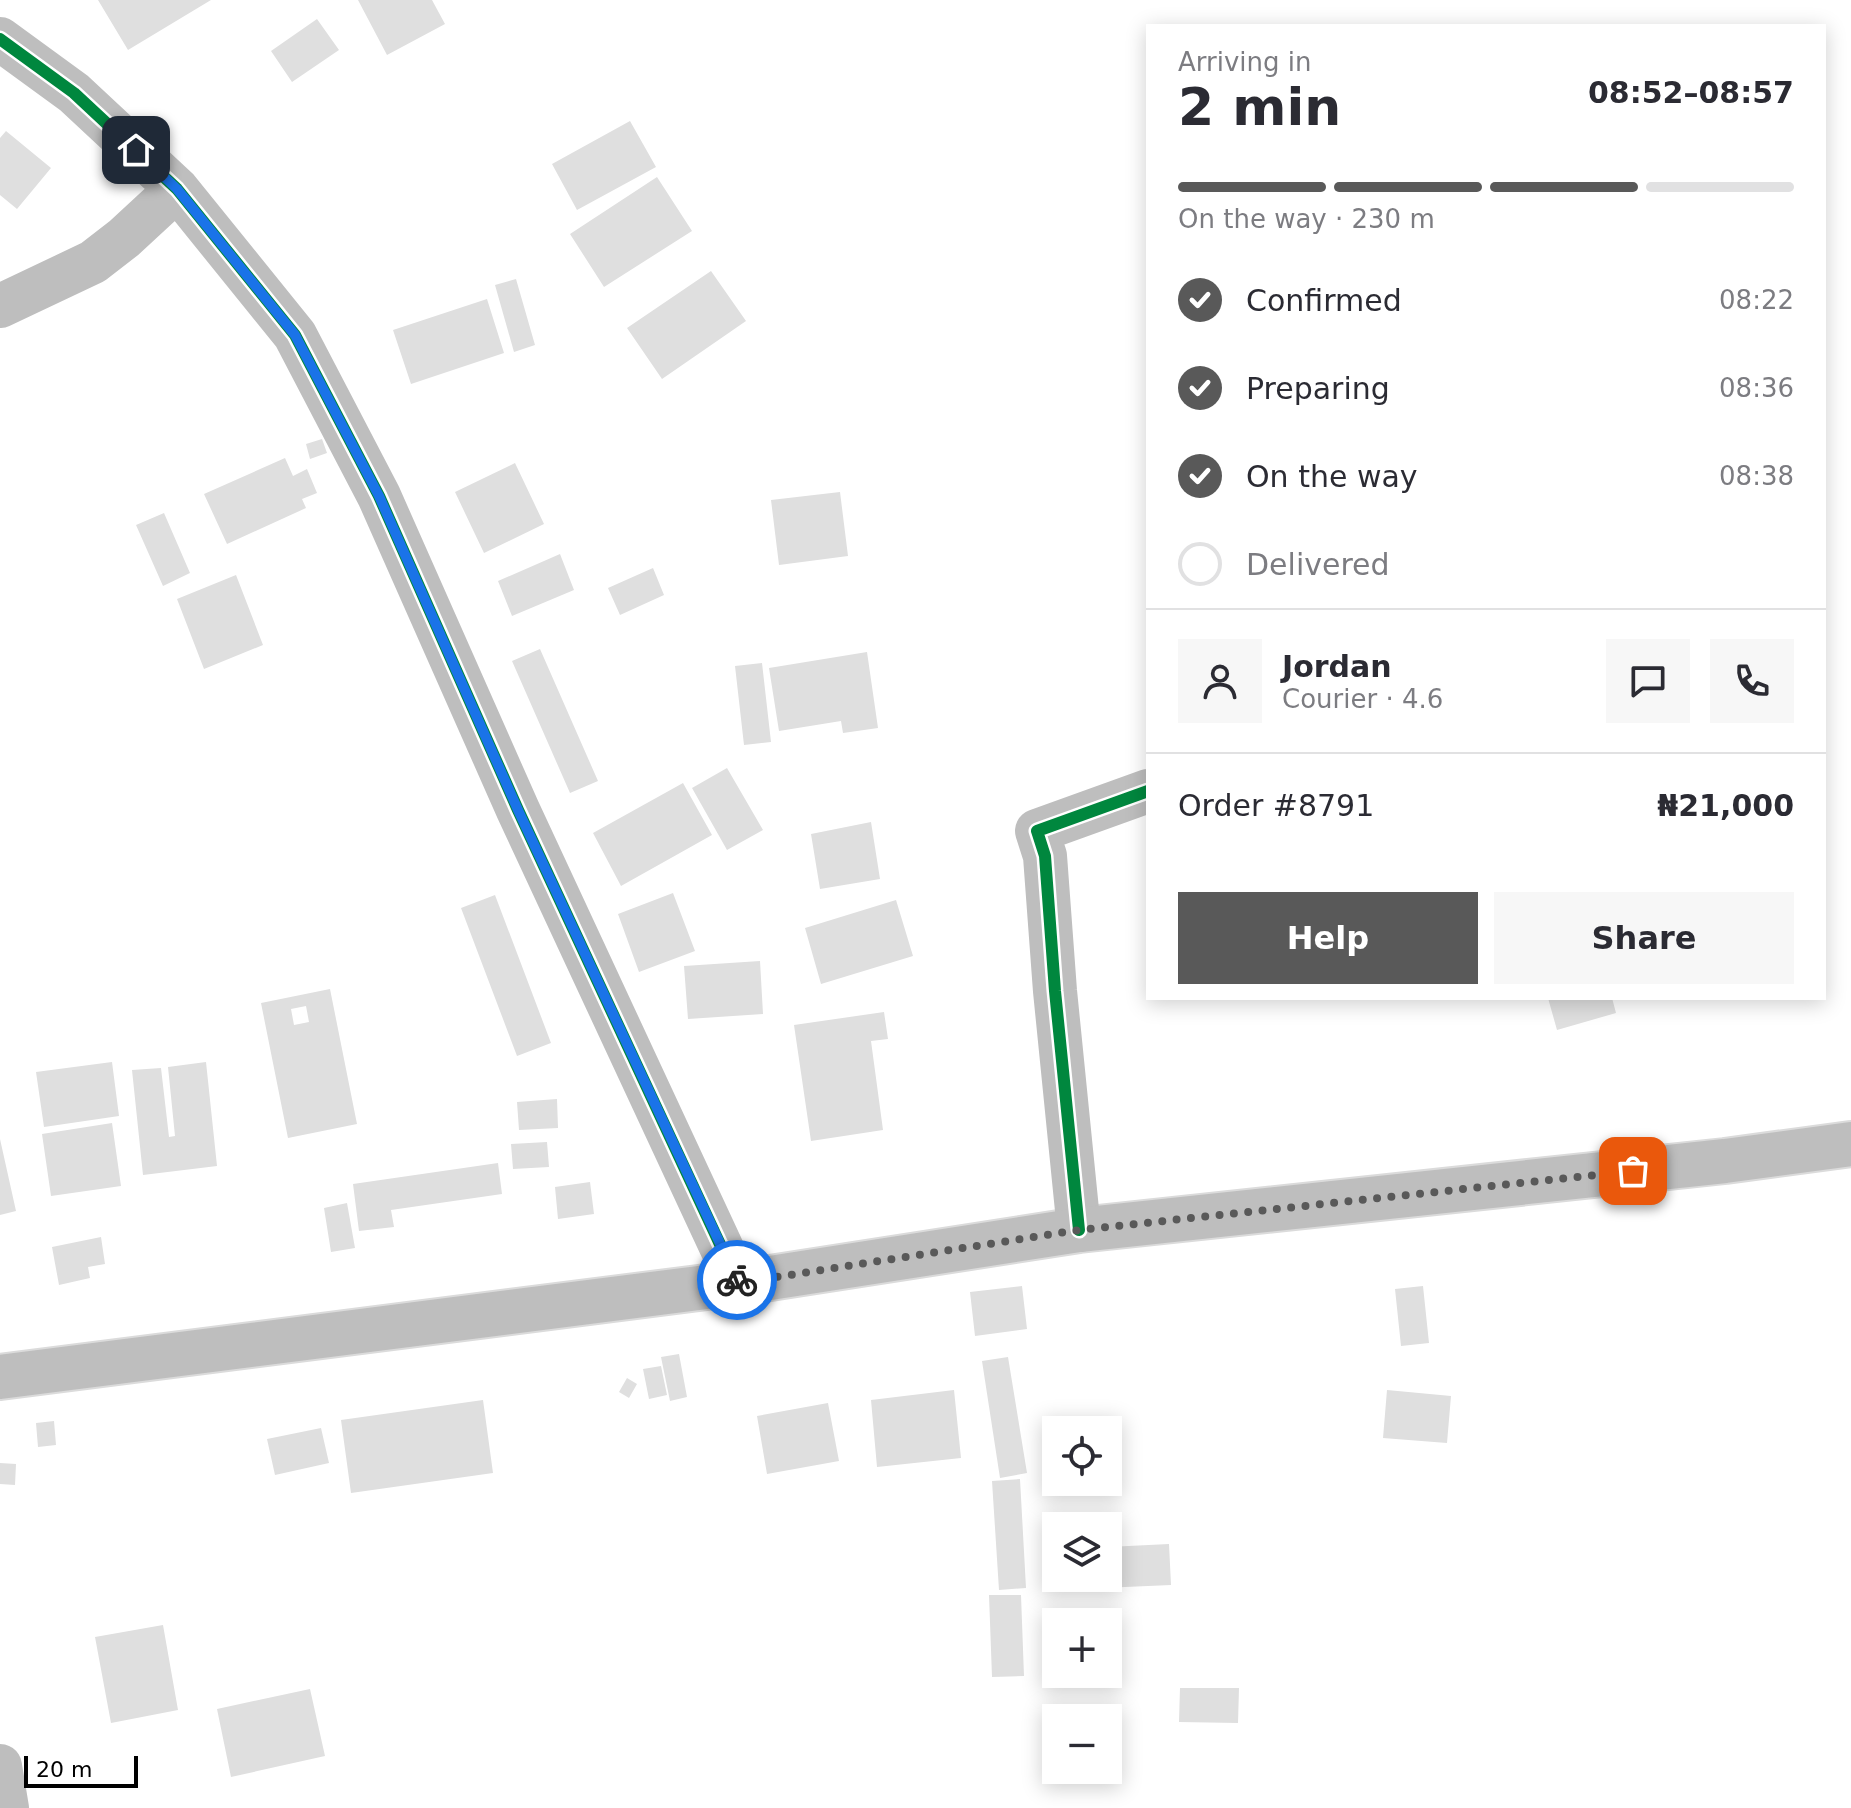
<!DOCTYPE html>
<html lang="en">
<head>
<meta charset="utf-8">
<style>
	body { margin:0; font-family:"DejaVu Sans",sans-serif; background:#f7f7f7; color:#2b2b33; height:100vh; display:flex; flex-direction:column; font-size:30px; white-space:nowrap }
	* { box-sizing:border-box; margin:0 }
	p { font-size:26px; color:#7c7c81 }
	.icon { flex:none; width:44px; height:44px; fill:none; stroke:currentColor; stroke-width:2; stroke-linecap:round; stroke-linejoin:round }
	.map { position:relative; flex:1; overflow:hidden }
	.drawer { position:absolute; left:1146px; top:24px; width:680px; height:976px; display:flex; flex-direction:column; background:#fff; border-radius:0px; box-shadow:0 4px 20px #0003 }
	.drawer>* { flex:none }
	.fabs { position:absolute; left:1042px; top:1416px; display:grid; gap:16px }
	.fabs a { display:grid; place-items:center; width:80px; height:80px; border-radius:0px; background:#fff; box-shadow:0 4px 20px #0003; font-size:40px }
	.scale { position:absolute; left:24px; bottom:20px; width:114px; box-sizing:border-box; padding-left:8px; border:4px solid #000; border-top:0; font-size:22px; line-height:28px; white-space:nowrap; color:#000; -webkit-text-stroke:6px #fff; paint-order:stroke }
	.pin { position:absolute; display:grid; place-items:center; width:68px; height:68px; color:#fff; margin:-34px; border-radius:16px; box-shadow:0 4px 12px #0006 }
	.courier { position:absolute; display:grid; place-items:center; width:80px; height:80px; margin:-40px; border:6px solid #1a73e8; border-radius:50%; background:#fff; color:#222; box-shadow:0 2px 10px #0007 }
	.overview em { font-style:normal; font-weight:800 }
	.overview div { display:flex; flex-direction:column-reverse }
	.overview { display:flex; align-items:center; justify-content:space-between; height:136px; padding:0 32px }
	h1 { font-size:52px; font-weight:800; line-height:60px }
	.bar { display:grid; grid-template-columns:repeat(4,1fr); gap:12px 8px; align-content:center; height:96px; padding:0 32px }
	.bar i { height:10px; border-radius:6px; background:#e1e1e2 }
	.bar .on { background:#595959 }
	.bar p { grid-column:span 4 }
	.line { display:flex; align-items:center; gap:20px; padding:0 32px; border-top:2px solid #e1e1e2 }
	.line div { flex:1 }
	.round { display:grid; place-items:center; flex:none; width:84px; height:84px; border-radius:0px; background:#f7f7f7 }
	ol { padding:0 32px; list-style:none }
	li { display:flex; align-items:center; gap:24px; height:88px }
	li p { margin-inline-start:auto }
	li .icon { padding:8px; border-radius:50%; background:#595959; color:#fff; stroke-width:4 }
	li:last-child { color:#7c7c81 }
	li i { width:44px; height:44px; border:4px solid #e1e1e2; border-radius:50% }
	.cta { display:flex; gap:16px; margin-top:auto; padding:16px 32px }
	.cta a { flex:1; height:92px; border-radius:0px; background:#595959; color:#fff; font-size:32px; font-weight:800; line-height:92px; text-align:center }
	.cta a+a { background:#f7f7f7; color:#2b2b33 }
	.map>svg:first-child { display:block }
</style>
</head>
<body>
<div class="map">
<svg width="1851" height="1808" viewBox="0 0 1851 1808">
	<rect width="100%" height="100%" fill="#fff"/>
	<path fill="#dfdfdf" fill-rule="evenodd" d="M98,0h113l-83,50z
		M358,0h74l13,24 -58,31z
		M317,19l22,31 -47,32 -21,-31z
		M630,121l26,46 -79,43 -25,-46z
		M6,131l45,37 -34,41 -17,-14v-57z
		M657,177l35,54 -88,56 -34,-53z
		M711,271l35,50 -84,58 -35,-51z
		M516,279l19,66 -21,7 -19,-67z
		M487,299l17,54 -93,31 -18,-54z
		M322,439l5,14 -17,6 -4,-15z
		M285,458l8,18 14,-7 10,24 -15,6 4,9 -79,36 -23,-50z
		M515,463l29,61 -60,29 -29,-61z
		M840,492l8,64 -69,9 -8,-65z
		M164,513l26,60 -27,13 -27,-61z
		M560,554l14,36 -62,26 -14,-35z
		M653,568l11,27 -44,20 -12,-27z
		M236,575l27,70 -59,24 -27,-70z
		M540,649l58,132 -28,12 -58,-132z
		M867,652l11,76 -35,5 -2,-12 -62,10 -10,-63z
		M762,663l9,79 -27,3 -9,-79z
		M727,768l36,62 -36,20 -35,-62z
		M683,783l29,52 -91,51 -28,-53z
		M871,822l9,57 -60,10 -9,-55z
		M673,893l22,58 -56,21 -21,-58z
		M495,895l56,148 -34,13 -56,-148z
		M896,900l17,56 -92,28 -16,-56z
		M760,961l3,53 -75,5 -4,-53z
		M330,989l27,135 -69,14 -27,-135zM306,1006l3,16 -15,3 -3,-16z
		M1548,998h64l4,15 -59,17z
		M884,1012l4,27 -17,2 12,89 -72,11 -17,-116z
		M112,1062l7,54 -75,11 -8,-55z
		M206,1062l11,104 -74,9 -11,-105 29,-2 8,69 6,-1 -7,-69z
		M557,1099l1,29 -39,2 -2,-28z
		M112,1123l9,63 -70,10 -9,-62z
		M0,1139l16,72 -16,4z
		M547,1142l2,25 -36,2 -2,-25z
		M498,1163l4,31 -111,16 3,17 -35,4 -6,-47z
		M590,1182l4,32 -36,5 -3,-32z
		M347,1203l8,45 -24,4 -7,-44z
		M101,1237l4,27 -17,3 2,11 -31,7 -7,-38z
		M1022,1286l5,43 -52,7 -5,-44z
		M1423,1286l6,57 -28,3 -6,-57z
		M679,1354l8,43 -17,4 -9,-44z
		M1008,1357l19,116 -27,5 -18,-117z
		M661,1366l6,29 -18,4 -6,-30z
		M627,1378l10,6 -8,14 -10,-6z
		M954,1390l7,68 -84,9 -6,-67z
		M1387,1390l64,6 -4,47 -64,-5z
		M483,1400l10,73 -142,20 -10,-73z
		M828,1403l11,58 -72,13 -10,-58z
		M54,1421l2,24 -18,2 -2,-24z
		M321,1428l8,35 -54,12 -8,-36z
		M0,1463l16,1 -1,21 -15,-1z
		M1020,1479l6,109 -27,2 -7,-109z
		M1169,1544l2,41 -92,4 -1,-11h30v-31z
		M989,1595h32l3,81 -32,1z
		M163,1625l15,85 -67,13 -16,-86z
		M1180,1688h59l-1,35 -59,-1z
		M310,1689l15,67 -94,21 -14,-68z"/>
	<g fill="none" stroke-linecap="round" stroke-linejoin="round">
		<g stroke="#dbdbdb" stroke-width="48">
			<path id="major" d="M0,1377l738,-94 341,-53 646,-69 126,-17"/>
		</g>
		<path stroke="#bebebe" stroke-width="44" d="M0,39l74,54 103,96 118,146 84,161 139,314 220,473
			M0,306l93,-44 31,-24 53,-49
			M1079,1230l-24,-239 -10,-135 -8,-25 111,-40
			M0,1766l7,42"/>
		<use href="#major" stroke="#bebebe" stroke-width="44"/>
		<g stroke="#fff" stroke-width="17">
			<path id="cycleway" d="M0,39l74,54 103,96 118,146 84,161 139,314 220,473
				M1079,1230l-24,-239 -10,-135 -8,-25 111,-40"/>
		</g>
		<use href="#cycleway" stroke="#00873e" stroke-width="12"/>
	</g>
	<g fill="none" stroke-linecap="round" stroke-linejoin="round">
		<path stroke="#595959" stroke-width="8" stroke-dasharray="0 14.4" d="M737,1280l1,3 341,-53 554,-59"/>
		<path stroke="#1a73e8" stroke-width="10" d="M136,150l41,39 118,146 84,161 139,314 219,470"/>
	</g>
</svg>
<div class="fabs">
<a><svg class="icon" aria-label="locate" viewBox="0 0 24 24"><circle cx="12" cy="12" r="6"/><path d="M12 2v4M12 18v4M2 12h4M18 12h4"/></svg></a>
<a><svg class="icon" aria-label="layers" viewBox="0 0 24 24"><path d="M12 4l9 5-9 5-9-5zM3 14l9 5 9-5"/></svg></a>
<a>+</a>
<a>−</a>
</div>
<div class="scale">20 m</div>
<div class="pin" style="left:1633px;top:1171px;background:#ea580c"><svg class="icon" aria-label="bag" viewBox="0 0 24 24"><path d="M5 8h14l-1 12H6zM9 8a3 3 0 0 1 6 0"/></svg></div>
<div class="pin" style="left:136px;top:150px;background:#1f2937"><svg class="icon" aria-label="home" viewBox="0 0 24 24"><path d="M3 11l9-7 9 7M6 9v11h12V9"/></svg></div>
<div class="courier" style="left:737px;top:1280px"><svg class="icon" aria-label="bike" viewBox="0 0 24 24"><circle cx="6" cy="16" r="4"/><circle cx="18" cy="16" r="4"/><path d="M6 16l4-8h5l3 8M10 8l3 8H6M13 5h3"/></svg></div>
<section class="drawer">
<div class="overview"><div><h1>2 min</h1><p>Arriving in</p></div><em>08:52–08:57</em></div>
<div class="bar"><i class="on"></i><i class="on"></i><i class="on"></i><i></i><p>On the way · 230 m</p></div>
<ol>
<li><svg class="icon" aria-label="check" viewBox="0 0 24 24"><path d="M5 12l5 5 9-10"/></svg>Confirmed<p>08:22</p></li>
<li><svg class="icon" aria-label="check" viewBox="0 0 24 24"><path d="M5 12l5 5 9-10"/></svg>Preparing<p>08:36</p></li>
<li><svg class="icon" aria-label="check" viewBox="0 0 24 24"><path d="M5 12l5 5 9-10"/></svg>On the way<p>08:38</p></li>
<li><i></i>Delivered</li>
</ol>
<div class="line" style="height:144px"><a class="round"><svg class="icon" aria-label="person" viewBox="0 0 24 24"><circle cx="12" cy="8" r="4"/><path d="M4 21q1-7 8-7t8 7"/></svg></a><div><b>Jordan</b><p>Courier · 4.6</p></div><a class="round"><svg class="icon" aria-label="chat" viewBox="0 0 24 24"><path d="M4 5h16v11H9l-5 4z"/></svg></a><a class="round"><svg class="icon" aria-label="phone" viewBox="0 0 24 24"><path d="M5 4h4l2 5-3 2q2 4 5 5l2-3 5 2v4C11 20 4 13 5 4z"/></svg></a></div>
<div class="line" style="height:104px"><div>Order #8791</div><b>₦21,000</b></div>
<div class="cta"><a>Help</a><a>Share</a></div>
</section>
</div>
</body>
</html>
